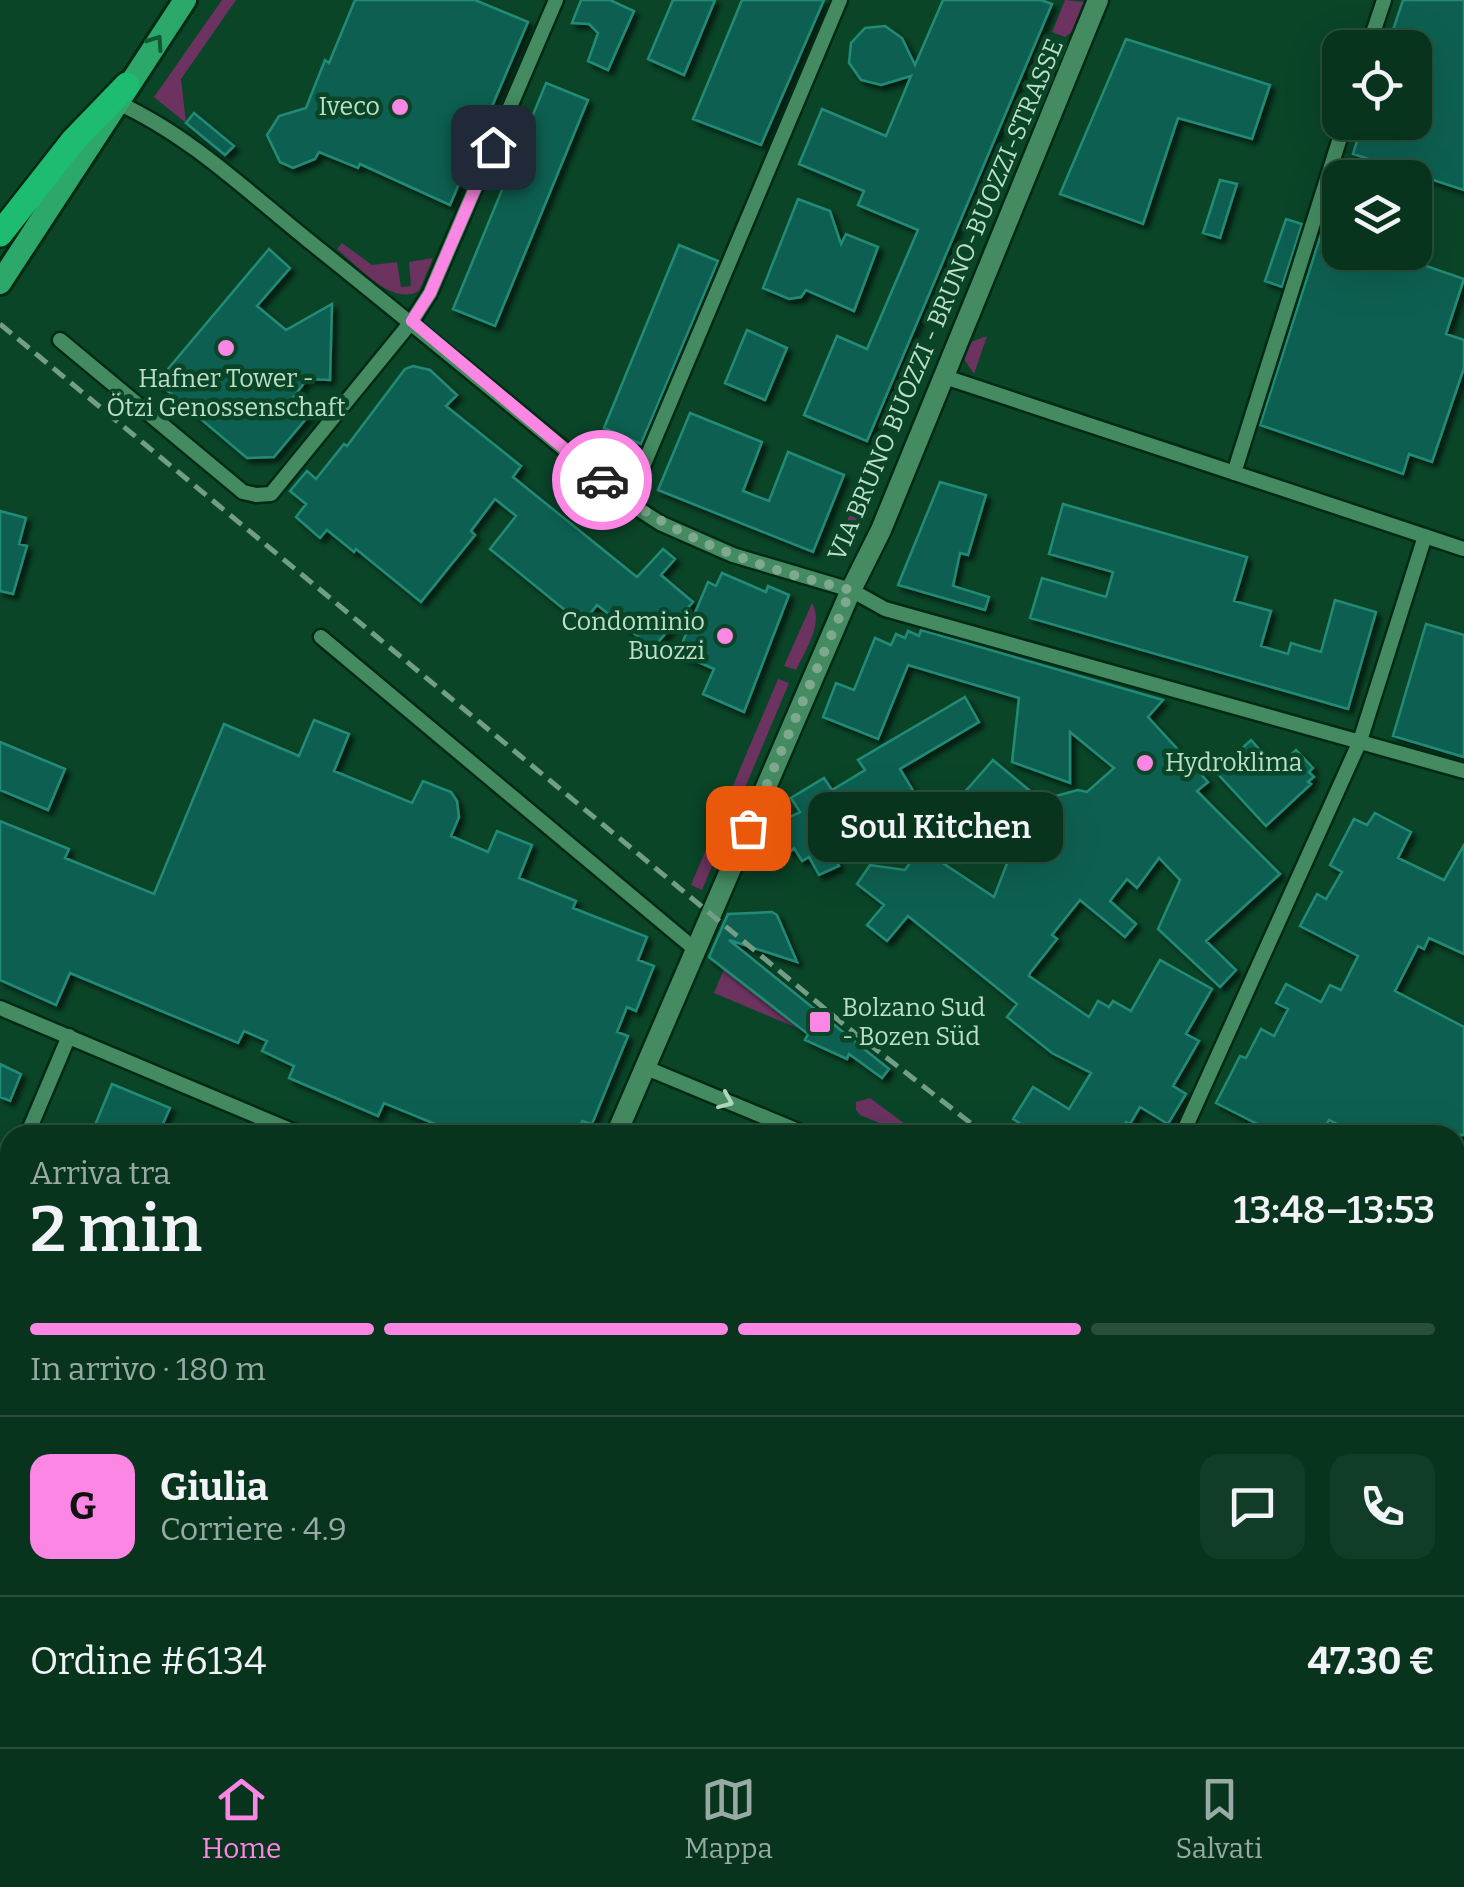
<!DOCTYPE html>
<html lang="it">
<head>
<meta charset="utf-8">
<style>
	body { margin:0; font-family:Bitter,serif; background:#113c27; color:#f1f3f6; height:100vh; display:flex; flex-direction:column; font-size:38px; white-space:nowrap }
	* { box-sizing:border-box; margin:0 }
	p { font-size:32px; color:#98aaa4 }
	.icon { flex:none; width:55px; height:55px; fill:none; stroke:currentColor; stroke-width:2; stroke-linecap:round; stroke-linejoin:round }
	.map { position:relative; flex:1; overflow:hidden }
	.details { position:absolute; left:0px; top:1125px; width:1465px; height:622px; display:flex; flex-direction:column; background:#08341e; border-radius:30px 30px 0 0; box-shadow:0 10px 40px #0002,0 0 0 2px #294f3c }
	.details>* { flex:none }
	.buttons { position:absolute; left:1322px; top:30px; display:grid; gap:20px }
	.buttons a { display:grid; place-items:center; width:110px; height:110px; border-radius:20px; background:#08341e; box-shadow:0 10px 40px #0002,0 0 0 2px #294f3c; font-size:50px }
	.pin { position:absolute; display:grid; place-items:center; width:85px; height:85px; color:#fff; margin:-42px; border-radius:20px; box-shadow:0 5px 15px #0006 }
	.courier { position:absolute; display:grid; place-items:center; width:100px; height:100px; margin:-50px; border:8px solid #fc86e3; border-radius:50%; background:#fff; color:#222; box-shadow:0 2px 12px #0007 }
	.bubble { position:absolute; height:70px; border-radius:20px; background:#08341e; box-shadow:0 10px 40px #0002,0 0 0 2px #294f3c; font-size:32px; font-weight:600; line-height:70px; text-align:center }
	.overview em { font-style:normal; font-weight:600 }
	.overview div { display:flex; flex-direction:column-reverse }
	.overview { display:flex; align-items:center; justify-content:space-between; height:170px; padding:0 30px }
	h1 { font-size:65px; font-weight:600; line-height:75px }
	.bar { display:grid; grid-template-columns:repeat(4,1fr); gap:15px 10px; align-content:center; height:120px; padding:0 30px }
	.bar i { height:12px; border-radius:8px; background:#294f3c }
	.bar .selected { background:#fc86e3 }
	.bar p { grid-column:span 4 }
	.line { display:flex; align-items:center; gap:25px; padding:0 30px; border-top:2px solid #294f3c }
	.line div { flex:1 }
	.round { display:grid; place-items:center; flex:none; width:105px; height:105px; border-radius:20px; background:#113c27 }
	.dock { display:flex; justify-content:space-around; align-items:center; height:140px; border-top:2px solid #294f3c; background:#08341e; font-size:28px; color:#98aaa4 }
	.dock a { display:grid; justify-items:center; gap:5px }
	.dock .selected { color:#fc86e3 }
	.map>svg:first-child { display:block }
</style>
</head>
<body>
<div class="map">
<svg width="1464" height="1747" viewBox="0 0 1464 1747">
	<defs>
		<filter id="shadow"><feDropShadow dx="4.5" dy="4.5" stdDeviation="2.5" flood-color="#0009"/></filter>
	</defs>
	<rect width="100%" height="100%" fill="#0a4528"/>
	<path fill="#6c3360" d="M222,0h14l-55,79 5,44 -32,-26z
		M1065,0l19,2 -12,30 -7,5 -13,-5z
		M1022,98l15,5v13l-9,19 -12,-3 -8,4z
		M342,243l30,22 25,-3 4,25 10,-1 -2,-24 24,-4 -14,33c-27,16 -62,-26 -82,-42z
		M987,336l-13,38 -10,-15 4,-16z
		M858,494l7,26 -12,28 -14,-7z
		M812,603c12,20 -7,48 -16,67l-12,-4z
		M778,679l11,4 -87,207 -11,-5z
		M724,969l78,61 -88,-37z
		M870,1098l50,37h-11l-49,-20 -4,-5v-8z
		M1455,1424l9,3 -1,249 -8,-3z"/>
	<path fill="#0f6151" stroke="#238b76" stroke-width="2.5" filter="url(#shadow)" d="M355,0h120l53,22 -78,183 -90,-41 -2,4 -39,-16 -4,7 -22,9 -13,-6 -13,-27 12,-19 27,-8 19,-48 4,3z
		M581,0h29l24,11 -26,59 -20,-9 10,-28 -9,-9 -17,-1z
		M673,0h42l-31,75 -36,-16z
		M742,0h82l-63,145 -68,-26z
		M943,0h98l11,4 -185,437 -63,-26 33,-79 30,13 51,-119 -60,-25 6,-14 -65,-27 23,-55 64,27 25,-60 -30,9 -20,-5 -12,-17 2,-20 14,-15 20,-2 17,12 13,27z
		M1403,0h61v190l-111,-36 10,-32h52v-74h-28z
		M1126,39l144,46 -18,54 -74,-21 -35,106 -83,-30z
		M546,83l42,17 -93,226 -42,-17z
		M194,113l40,33 -9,9 -39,-32z
		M1220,180l17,4 -17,54 -17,-5z
		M798,199l32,12 11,33 5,-10 32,13 -24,64 -48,-21 -5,7 -12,2 -26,-11z
		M1286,219l16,5 -20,63 -17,-6z
		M1322,231l18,6v15h46l78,27 -18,55 18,6v28l-32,94 -23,-8 -6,20 -143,-49z
		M679,245l39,16 -77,183 -37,-16z
		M269,249l21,19 -33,38 29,24 46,-26 -2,76 -23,-1 -14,19 17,16 -36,43 -27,1 -90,-76z
		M747,330l40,18 -22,52 -40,-17z
		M413,366l17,4 27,25 -11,11 75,60 -8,11 124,100 26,-28 12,10 -14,16 32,27 -40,46 -56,-43 -15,19 -92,-75 26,-33 -21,-17 -24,32 4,4 -54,67 -65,-53 -2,3 -27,-22 -7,8 -24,-21 10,-13 -16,-13 17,-20 9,8 28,-35 3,2 58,-77z
		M690,413l72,29 -19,49 26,10 19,-49 56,23 -31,77 -155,-62z
		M940,482l46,13 -18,60 -8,-2 -7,33 36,11 -4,13 -87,-25z
		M1063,504l184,53 -13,44 37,10 -10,35 27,8 3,-11 30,9 14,-52 41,12 -28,97 -318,-91 12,-40 64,19 7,-25 -64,-18z
		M0,511l26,7 -7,26 8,2 -14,48 -13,-3z
		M722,573l44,19 2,-6 21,9 -45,117 -41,-18 11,-25 -36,-16 30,-71 8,4z
		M1426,624l38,11v122l-71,-21z
		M921,630l242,70 -15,17 60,65 -11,9 83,83 -74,67 30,29 -16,17 -62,-58 22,-49 -21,-22 -22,30 -10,-9 -17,22 26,23 -11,13 -45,-37 -28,35 5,4 -27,34 -1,3 60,41 9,-16 11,6 4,-6 18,10 29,-51 52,29 -26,45 13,7 -26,45 13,8 -18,30 -28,-17 -10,17 -4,-2 -8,13h-79l-26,-16 20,-32 36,22 22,-36 -39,-20 -45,-36 10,-13 -109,-88 -21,25 -20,-16 17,-20 -27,-21 13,-19 35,5 15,-22 74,49 17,-44 -55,-51 37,-42 48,40 37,-10 9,2 27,-24 -44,-36v51l-58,-21 7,-64 -111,-33 -30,74 -55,-22 13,-34 18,7 21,-52 16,7 5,-11 9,4 3,-7 11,5z
		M965,697l14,25 -79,47 14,23 -22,13 6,9 -41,25 -18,-30 -23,14 23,43 -20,9 -10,-18 -7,4 -8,-13 -4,4 -8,-12 8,-23 10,-5 -9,-14 33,-20 8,12 33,-20 -7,-10z
		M314,720l35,14 -15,37 78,32 11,-22 28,11 6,9 2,16 -8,19 37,16 9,-21 35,14 -13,33 57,23 -3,7 74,29 -9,23 16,6 -18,45 -9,-4 -10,25 11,4 -36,88 -10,-3 -5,14h-115l-78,-32 -6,13 -89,-38 5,-12 -32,-15 5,-10 -23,-10 -6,12 -168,-70 -14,32 -56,-25v-159l69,28 -4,9 89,36 70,-170 75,32z
		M1251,740l25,28 20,-18 17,18 -4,4 5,5 -6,5 3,2 -45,42 -50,-54z
		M0,742l65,27 -17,41 -48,-20z
		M1375,813l36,19 -13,26 46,22 20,-35v109l-35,-16 -5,11 -6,-3 -23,45 69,36v108h-106l-29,-15 -8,15h-60l4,-7 -49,-25 24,-47 6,2 15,-29 13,7 14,-27 -12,-6 10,-19 35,18 9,-17 11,5 17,-34 -58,-30 17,-32 9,5 16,-27 -12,-7 24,-46 13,6z
		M772,912l5,3 20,47 -68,-22 160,129 -7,9 -33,-24 -2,5 -42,-19 3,-6 -99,-77 19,-43z
		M0,1064l21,10 -11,27 -10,-4z
		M112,1084l58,24 -12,27h-67z"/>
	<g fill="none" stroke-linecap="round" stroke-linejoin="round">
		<g stroke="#012914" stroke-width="19">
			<path id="minor" d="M1368,48l16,-48
				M118,103c71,32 130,89 191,138 107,86 213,173 319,261l32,21 73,32 118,35 34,19 579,162
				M60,340l183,152 13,3 15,-1 141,-173 18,-28 126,-293
				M942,376l522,173
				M1234,473l111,-351
				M628,502l212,-502
				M321,637l376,314
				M0,1008l302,127
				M644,1067l164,68
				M27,1135l42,-99
				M1182,1135l178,-394 65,-205
				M0,1200l10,-24
				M0,1272l10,4
				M1455,1408l9,4
				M408,1747l4,-9
				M815,1747l4,-9"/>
		</g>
		<g stroke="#012914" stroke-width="25">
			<path id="secondary" d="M616,1135l235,-545 30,-60 217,-530
				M357,1747l4,-9"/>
		</g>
		<g stroke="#012914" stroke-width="28">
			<path id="primary" d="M0,283l185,-283"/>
		</g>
		<g stroke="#012914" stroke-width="30">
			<path id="motorway" d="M0,234l73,-93 54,-56"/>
		</g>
		<use href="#minor" stroke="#448b61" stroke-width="14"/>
		<use href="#secondary" stroke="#448b61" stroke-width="20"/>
		<use href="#primary" stroke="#2da86b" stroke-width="22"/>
		<use href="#motorway" stroke="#1dbc71" stroke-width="25"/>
		<path stroke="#719e84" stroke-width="5" stroke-dasharray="15 8" stroke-linecap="butt" d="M0,324l842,699 144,112
			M1455,1327l9,2"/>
	</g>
	<defs><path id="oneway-chevron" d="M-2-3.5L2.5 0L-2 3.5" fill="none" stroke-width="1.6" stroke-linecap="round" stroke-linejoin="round" transform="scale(2.5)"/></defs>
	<use stroke="#115935" href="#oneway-chevron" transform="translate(156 42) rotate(-56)"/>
	<use stroke="#b0d7bd" href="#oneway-chevron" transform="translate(726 1101) rotate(23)"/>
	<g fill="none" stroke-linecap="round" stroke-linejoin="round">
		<path stroke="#7ea98f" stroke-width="10" stroke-dasharray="0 18" d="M602,480c71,59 160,89 249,110l-103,238"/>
		<path stroke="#fc86e3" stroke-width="12" d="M493,147l-63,146 -18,28 190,159"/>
	</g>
	<g fill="#fc86e3" stroke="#0a4528" stroke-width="4">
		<circle cx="400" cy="107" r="10"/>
		<circle cx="226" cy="348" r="10"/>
		<circle cx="725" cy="636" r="10"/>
		<circle cx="1145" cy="763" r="10"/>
		<rect x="808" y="1010" width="24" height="24" rx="5"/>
	</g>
	<g text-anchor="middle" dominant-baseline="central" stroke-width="9" stroke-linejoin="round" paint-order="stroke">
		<g font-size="25" fill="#bcdfc7" stroke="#0a4528" text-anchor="end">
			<text x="380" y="107">Iveco</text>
			<text x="226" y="379" text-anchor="middle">Hafner Tower -<tspan x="226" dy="29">Ötzi Genossenschaft</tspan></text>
			<text x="705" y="622">Condominio<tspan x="705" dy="29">Buozzi</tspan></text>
			<text x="1165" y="763" text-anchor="start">Hydroklima</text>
			<text x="842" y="1008" text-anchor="start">Bolzano Sud<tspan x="842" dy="29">- Bozen Süd</tspan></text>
		</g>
		<g font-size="25" fill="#bcdfc7" stroke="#0a4528">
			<text transform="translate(946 300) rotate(-67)">VIA BRUNO BUOZZI - BRUNO-BUOZZI-STRASSE</text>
		</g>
	</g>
</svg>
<div class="buttons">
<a><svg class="icon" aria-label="locate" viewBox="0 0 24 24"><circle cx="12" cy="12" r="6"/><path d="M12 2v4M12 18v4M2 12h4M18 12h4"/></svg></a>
<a><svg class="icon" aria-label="layers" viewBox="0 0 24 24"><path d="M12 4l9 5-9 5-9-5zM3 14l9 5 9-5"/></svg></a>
</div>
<div class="pin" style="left:748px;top:828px;background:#ea580c"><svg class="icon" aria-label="bag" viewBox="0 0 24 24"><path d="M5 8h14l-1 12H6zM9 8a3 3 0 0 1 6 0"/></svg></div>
<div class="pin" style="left:493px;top:147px;background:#1f2937"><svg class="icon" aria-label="home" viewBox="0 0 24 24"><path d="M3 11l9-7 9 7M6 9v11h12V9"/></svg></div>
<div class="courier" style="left:602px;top:480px"><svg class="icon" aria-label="car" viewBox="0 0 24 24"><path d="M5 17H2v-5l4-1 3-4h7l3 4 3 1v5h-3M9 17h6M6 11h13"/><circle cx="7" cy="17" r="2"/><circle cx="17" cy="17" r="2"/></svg></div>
<div class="bubble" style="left:808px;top:792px;width:255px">Soul Kitchen</div>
<section class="details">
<div class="overview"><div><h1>2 min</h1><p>Arriva tra</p></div><em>13:48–13:53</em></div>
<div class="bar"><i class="selected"></i><i class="selected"></i><i class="selected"></i><i></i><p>In arrivo · 180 m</p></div>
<div class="line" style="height:180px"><b class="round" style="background:#fc86e3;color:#111">G</b><div><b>Giulia</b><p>Corriere · 4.9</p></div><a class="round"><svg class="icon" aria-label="chat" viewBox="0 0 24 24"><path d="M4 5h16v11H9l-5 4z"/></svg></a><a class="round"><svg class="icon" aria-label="phone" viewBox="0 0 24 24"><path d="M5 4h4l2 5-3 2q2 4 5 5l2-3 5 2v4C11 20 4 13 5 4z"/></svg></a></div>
<div class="line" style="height:130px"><div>Ordine #6134</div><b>47.30 €</b></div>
</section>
</div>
<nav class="dock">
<a class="selected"><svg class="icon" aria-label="home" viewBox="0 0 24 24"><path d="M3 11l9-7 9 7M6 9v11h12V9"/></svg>Home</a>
<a><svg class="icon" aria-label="map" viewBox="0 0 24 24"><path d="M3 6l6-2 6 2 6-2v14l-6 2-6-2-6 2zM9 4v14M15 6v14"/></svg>Mappa</a>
<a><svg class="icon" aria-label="saved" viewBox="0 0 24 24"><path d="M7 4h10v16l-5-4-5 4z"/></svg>Salvati</a>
</nav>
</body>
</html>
